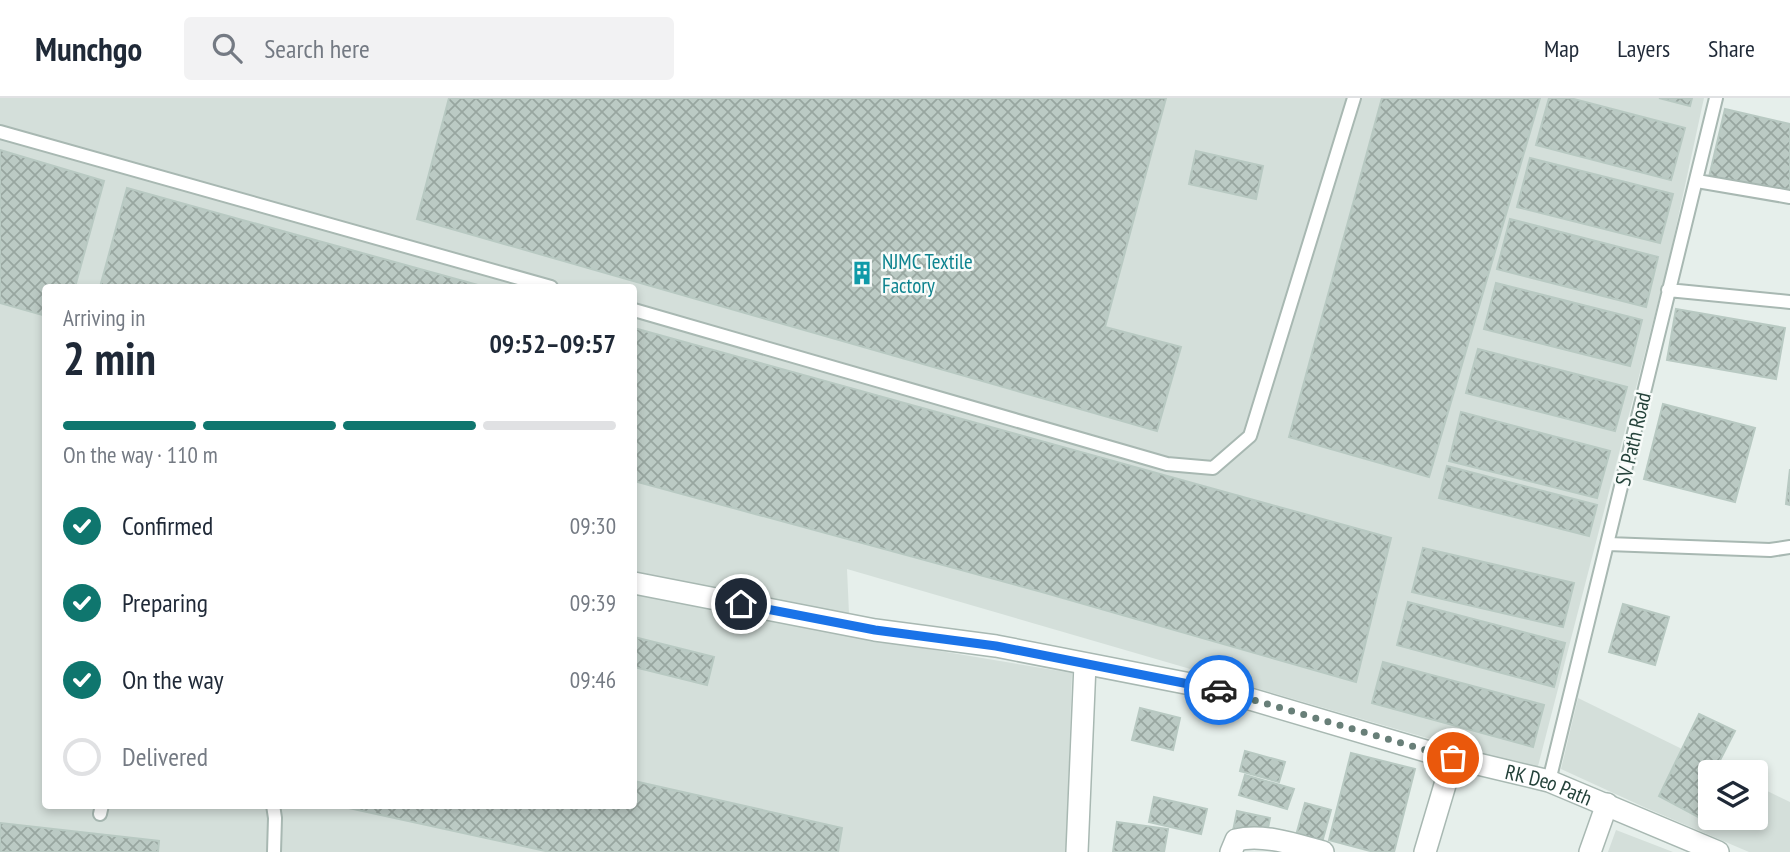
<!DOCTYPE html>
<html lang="en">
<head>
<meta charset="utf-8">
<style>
	body { margin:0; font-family:"PT Sans Narrow",sans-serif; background:#f2f2f3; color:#1f2937; height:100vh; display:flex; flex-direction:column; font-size:26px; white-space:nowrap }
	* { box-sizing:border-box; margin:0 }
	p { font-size:23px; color:#747a83 }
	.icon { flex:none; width:38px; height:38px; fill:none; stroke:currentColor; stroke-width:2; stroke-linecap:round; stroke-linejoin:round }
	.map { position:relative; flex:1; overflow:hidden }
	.sheet { position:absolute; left:42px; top:186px; width:595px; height:525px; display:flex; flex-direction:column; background:#fff; border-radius:7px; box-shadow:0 4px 10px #0003 }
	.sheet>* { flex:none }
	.buttons { position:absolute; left:1698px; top:662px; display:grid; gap:14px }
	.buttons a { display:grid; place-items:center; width:70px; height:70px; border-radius:7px; background:#fff; box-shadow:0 4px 10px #0003; font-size:35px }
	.pin { position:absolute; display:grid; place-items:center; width:60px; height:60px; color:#fff; margin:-30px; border:4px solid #fff; border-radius:50%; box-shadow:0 2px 7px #0007 }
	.courier { position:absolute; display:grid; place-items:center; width:70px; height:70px; margin:-35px; border:5px solid #1a73e8; border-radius:50%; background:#fff; color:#222; box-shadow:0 2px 9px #0007 }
	.overview em { font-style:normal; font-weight:600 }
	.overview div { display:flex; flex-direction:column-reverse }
	.overview { display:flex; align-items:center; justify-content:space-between; height:119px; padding:0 21px }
	h1 { font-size:46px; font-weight:600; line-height:52px }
	.bar { display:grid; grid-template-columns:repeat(4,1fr); gap:10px 7px; align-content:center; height:84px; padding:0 21px }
	.bar i { height:9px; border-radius:5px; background:#e0e1e3 }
	.bar .on { background:#0f766e }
	.bar p { grid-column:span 4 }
	ol { padding:0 21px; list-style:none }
	li { display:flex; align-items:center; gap:21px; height:77px }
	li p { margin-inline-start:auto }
	li .icon { padding:7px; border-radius:50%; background:#0f766e; color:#fff; stroke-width:4 }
	li:last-child { color:#747a83 }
	li i { width:38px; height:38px; border:4px solid #e0e1e3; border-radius:50% }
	header { display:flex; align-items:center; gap:42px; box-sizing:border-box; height:98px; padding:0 35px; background:#fff; border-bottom:2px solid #e0e1e3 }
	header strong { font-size:33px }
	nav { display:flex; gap:38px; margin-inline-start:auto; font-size:24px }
	.search { width:490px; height:63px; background:#f2f2f3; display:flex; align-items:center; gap:18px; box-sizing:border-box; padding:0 24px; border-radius:7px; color:#747a83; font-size:26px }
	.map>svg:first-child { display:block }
</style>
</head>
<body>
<header>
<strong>Munchgo</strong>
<div class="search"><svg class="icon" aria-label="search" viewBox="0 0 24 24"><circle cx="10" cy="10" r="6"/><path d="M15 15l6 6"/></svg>Search here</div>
<nav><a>Map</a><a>Layers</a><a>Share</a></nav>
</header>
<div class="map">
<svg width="1790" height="754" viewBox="0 0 1790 754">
	<defs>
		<pattern id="building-cross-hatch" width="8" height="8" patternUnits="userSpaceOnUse" patternTransform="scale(1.75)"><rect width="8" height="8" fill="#bbcac4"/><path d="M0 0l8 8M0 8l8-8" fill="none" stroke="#98a6a0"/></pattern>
	</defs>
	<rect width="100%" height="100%" fill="#e6efeb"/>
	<path fill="#d4dfda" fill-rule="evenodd" d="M0,0h1704l-36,166 -131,506 -690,-201 3,67 222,37 -6,179h-1066zM46,189h588v518h-588z
		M1578,600l151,74h-19v45h45v-32l35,17v50h-41l-103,-44 -85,-39z
		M1616,732l57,22h-65z"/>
	<path fill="url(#building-cross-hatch)" stroke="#b8c9c2" stroke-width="2" d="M449,0h717l-61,229 76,20 -24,84 -740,-212z
		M1382,0h158l-111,379 -140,-40z
		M1549,0h21l115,30 -14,52 -135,-35z
		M1659,0h33l-2,8z
		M1725,11l65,15v72l-81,-19z
		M0,52l104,31 -29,106h-29v29l-46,-13z
		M1196,53l67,15 -7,33 -67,-15z
		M1530,60l143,36 -13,49 -143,-36z
		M127,90l358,99h-385z
		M1510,121l148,38 -12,50 -149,-38z
		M1496,185l146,37 -12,46 -146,-37z
		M1676,211l109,19 -9,51 -109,-19z
		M634,230l757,210 -35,144 -314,-90 -408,-111z
		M1478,251l149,38 -12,44 -149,-38z
		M1663,306l92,24 -20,74 -91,-23z
		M1461,314l149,39 -13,47 -148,-37z
		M1447,368l150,39 -8,31 -150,-38z
		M1790,371v36l-4,-1z
		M1423,450l151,35 -11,44 -151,-35z
		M1408,504l157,41 -11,44 -157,-42z
		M1623,506l46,13 -14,48 -46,-13z
		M634,539l80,20 -7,28 -73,-18z
		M1383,564l161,43 -11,42 -161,-44z
		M1140,610l40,10 -7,32 -41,-10z
		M1699,616l36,17 -19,37 9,4h-15v28l-10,18 -41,-22z
		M1245,653l40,11 -6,20 -39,-11z
		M1351,655l64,16 -21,83h-20l-45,-12z
		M1245,677l49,14 -7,20 -48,-14z
		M634,683l208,47 -4,24h-288l-215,-47h299z
		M1154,699l53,12 -6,25 -52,-12z
		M1305,705l26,7 -10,36 -26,-7z
		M1237,713l33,7 -4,20 -33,-7z
		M1117,724l51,7 -4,23h-51z
		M0,725l159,18 -1,11h-158z"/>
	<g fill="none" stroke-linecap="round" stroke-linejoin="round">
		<g stroke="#a8b8b2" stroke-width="16">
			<path id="service" d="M0,34l551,155
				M1697,83l93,16
				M1668,192l122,12
				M634,212l533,154 46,4 37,-32 104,-338
				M1608,446l162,6 20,-3
				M1549,683l167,-683
				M273,707l2,13 -1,34
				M100,716l2,-9"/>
		</g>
		<g stroke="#a8b8b2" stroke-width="24">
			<g id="minor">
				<path id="s1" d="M634,485l241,47 121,16 220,43 220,65 113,27 169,71"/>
				<path d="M1077,754l8,-188"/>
				<path d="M1231,754l5,-12c27,-7 61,5 87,12"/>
				<path d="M1425,754l28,-94"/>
				<path d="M1590,754l17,-48"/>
			</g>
		</g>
		<use href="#service" stroke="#fff" stroke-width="12"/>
		<use href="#minor" stroke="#fff" stroke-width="21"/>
	</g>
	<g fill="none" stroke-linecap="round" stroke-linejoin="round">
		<path stroke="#687f78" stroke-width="7" stroke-dasharray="0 12.6" d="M1219,592l234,68"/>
		<path stroke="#1a73e8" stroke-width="9" d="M741,506l134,26 121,16 223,44"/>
	</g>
	<defs>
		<g id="building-bare" transform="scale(1.89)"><path d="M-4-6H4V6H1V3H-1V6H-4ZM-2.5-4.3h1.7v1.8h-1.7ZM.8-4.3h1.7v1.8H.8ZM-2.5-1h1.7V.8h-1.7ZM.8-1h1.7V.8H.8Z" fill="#0f9aa8" stroke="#f7fbf9" stroke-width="2.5" paint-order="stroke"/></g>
	</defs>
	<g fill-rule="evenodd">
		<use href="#building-bare" x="862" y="175"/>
	</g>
	<g text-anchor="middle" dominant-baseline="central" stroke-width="5" stroke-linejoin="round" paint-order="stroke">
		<g font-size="21" fill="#0d838f" stroke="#f7fbf9" text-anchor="start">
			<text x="882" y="163">NJMC Textile<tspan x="882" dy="24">Factory</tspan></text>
		</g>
		<g font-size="21" fill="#24423a" stroke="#f7fbf9">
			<text transform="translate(1633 341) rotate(-77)">SV Path Road</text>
			<text stroke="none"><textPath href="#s1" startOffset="938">RK Deo Path</textPath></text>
		</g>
	</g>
</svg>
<div class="buttons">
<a><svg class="icon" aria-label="layers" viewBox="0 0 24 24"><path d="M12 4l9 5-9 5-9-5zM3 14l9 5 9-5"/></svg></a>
</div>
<div class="pin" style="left:1453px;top:660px;background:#ea580c"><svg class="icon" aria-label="bag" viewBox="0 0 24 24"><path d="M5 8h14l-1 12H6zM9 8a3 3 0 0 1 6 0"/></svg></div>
<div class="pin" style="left:741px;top:506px;background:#1f2937"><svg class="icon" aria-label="home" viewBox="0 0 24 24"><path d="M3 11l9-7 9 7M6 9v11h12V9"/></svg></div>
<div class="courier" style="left:1219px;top:592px"><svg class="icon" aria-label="car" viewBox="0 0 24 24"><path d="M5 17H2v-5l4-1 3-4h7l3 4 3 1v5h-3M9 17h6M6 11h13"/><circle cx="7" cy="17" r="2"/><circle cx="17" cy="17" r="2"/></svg></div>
<section class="sheet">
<div class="overview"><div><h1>2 min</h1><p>Arriving in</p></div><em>09:52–09:57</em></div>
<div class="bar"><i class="on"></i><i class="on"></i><i class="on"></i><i></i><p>On the way · 110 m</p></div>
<ol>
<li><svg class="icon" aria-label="check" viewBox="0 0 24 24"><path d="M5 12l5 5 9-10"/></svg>Confirmed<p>09:30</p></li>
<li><svg class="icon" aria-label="check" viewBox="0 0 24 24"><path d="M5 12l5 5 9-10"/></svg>Preparing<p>09:39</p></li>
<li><svg class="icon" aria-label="check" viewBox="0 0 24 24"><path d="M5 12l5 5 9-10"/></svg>On the way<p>09:46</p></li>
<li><i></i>Delivered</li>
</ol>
</section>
</div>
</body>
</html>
